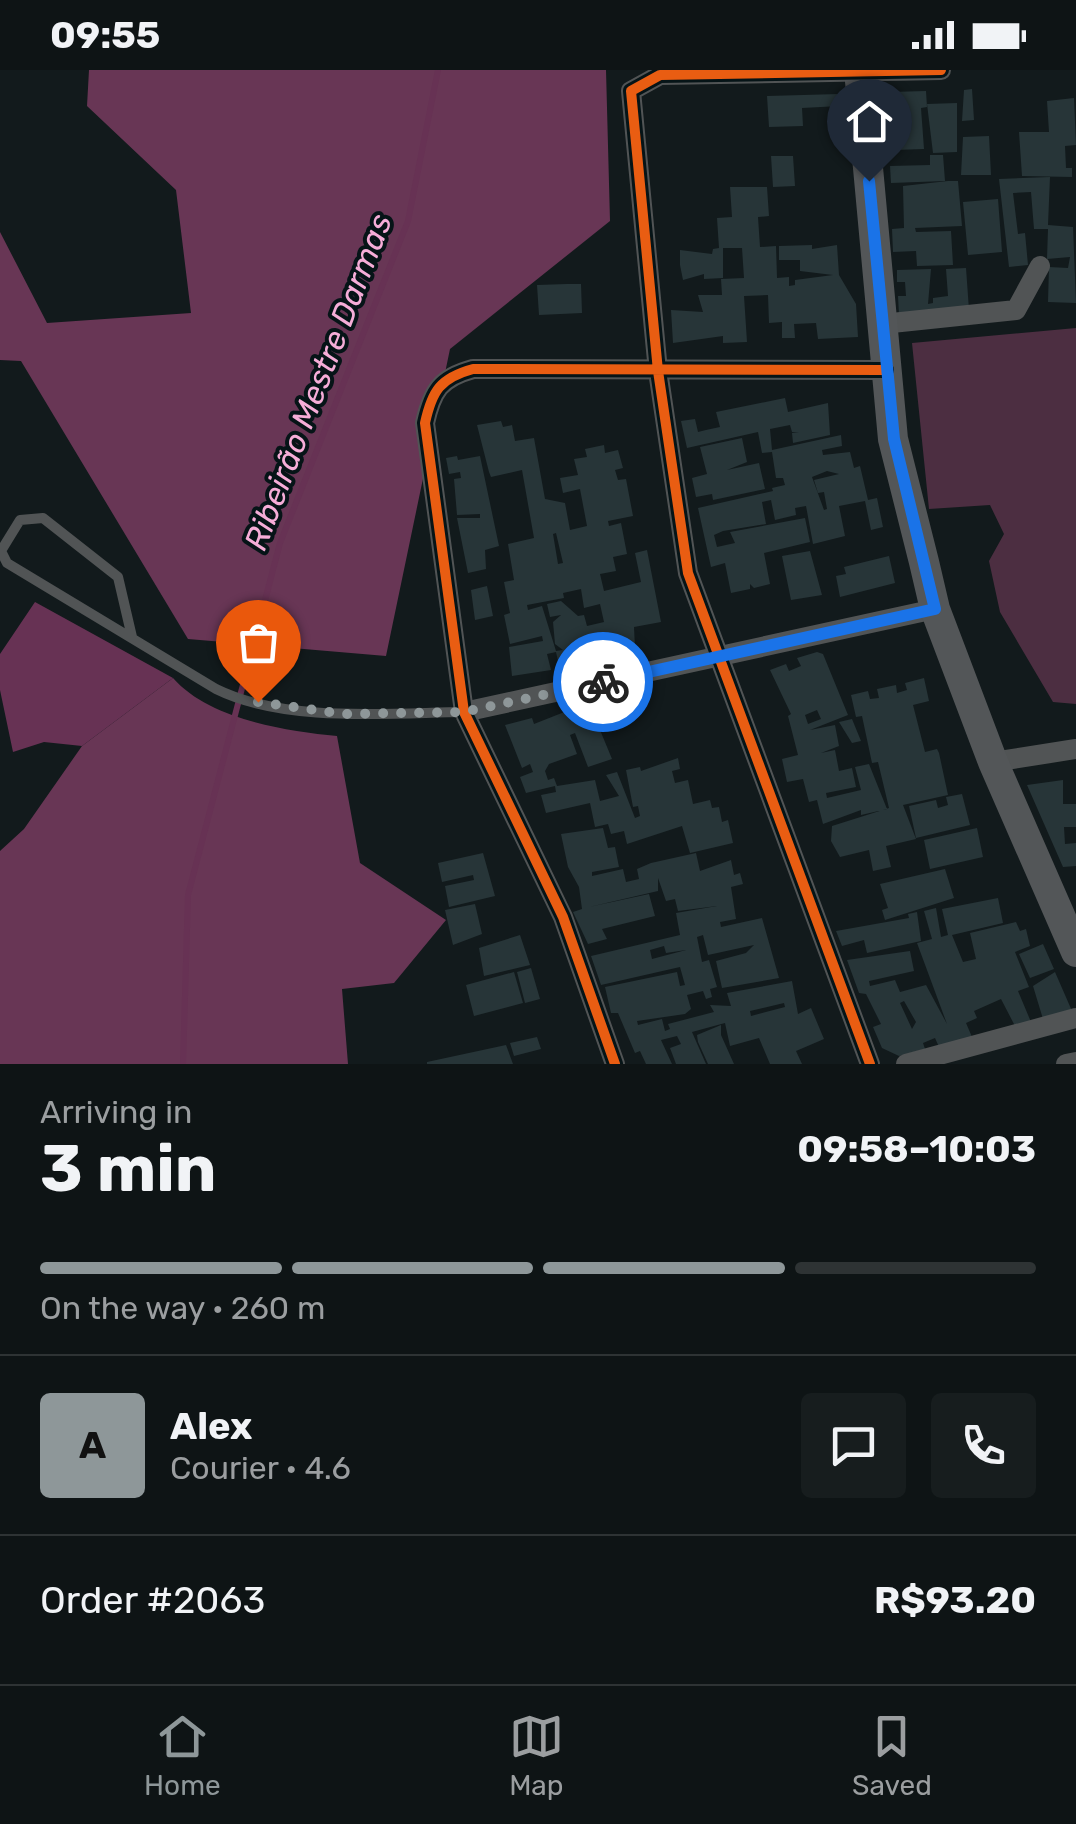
<!DOCTYPE html>
<html lang="en">
<head>
<meta charset="utf-8">
<style>
	body { margin:0; font-family:Rubik,sans-serif; background:#171d1e; color:#f1f3f6; height:100vh; display:flex; flex-direction:column; font-size:38px; white-space:nowrap }
	* { box-sizing:border-box; margin:0 }
	p { font-size:32px; color:#9b9ea0 }
	.icon { flex:none; width:55px; height:55px; fill:none; stroke:currentColor; stroke-width:2; stroke-linecap:round; stroke-linejoin:round }
	.map { position:relative; height:994px; overflow:hidden }
	.sheet { display:flex; flex-direction:column; background:#0e1415; flex:1 }
	.sheet>* { flex:none }
	.pin { position:absolute; display:grid; place-items:center; width:85px; height:85px; color:#fff; margin:-102px -42px; border-radius:50% 50% 50% 0; rotate:-45deg; box-shadow:0 0 10px #0007 }
	.pin .icon { rotate:45deg }
	.courier { position:absolute; display:grid; place-items:center; width:100px; height:100px; margin:-50px; border:8px solid #1a73e8; border-radius:50%; background:#fff; color:#222; box-shadow:0 2px 12px #0007 }
	.summary em { font-style:normal; font-weight:700 }
	.summary div { display:flex; flex-direction:column-reverse }
	.summary { display:flex; align-items:center; justify-content:space-between; height:170px; padding:0 40px }
	h1 { font-size:65px; font-weight:700; line-height:75px }
	.bar { display:grid; grid-template-columns:repeat(4,1fr); gap:15px 10px; align-content:center; height:120px; padding:0 40px }
	.bar i { height:12px; border-radius:8px; background:#2e3334 }
	.bar .on { background:#8e9799 }
	.bar p { grid-column:span 4 }
	.line { display:flex; align-items:center; gap:25px; padding:0 40px; border-top:2px solid #2e3334 }
	.line div { flex:1 }
	.round { display:grid; place-items:center; flex:none; width:105px; height:105px; border-radius:10px; background:#171d1e }
	.status { display:flex; justify-content:space-between; align-items:center; height:70px; padding:0 50px; background:#0e1415; direction:ltr }
	.status svg { height:28px; fill:currentColor }
	.tab-bar { display:flex; justify-content:space-around; align-items:center; height:140px; border-top:2px solid #2e3334; background:#0e1415; font-size:28px; color:#9b9ea0 }
	.tab-bar a { display:grid; justify-items:center; gap:5px }
	.tab-bar .on { color:#8e9799 }
	.map>svg:first-child { display:block }
</style>
</head>
<body>
<div class="status"><b>09:55</b><svg viewBox="0 0 49 12"><path d="M0 12V9h3v3zM5 12V6h3v6zM10 12V3h3v9zM15 12V0h3v12zM26 1h20v11H26zM47 4h2v5h-2z"/></svg></div>
<div class="map">
<svg width="1076" height="994" viewBox="0 0 1076 994">
	<rect width="100%" height="100%" fill="#121a1c"/>
	<path fill="#4c2e41" d="M1076,258v376l-23,-2 -53,-90 -11,-51 15,-27 -14,-29 -61,4 -17,-166z"/>
	<path fill="#683655" d="M89,0h517l4,151 -160,128 -64,307 -198,-17 -167,-278 -21,-1v-128l47,91 144,-10 -15,-123 -89,-84z
		M173,608c36,41 111,53 164,58l23,127 86,57 -52,63 -52,6 6,75h-348v-213l24,-22 58,-83z"/>
	<path fill="#673254" d="M35,532l138,76 -91,68 -38,-4 -31,10 -13,-62v-36z"/>
	<g fill="none" stroke-linecap="round" stroke-linejoin="round">
		<path stroke="#673254" stroke-width="6" d="M183,994l5,-169 92,-352 128,-322 30,-151"/>
	</g>
	<path fill="#273538" fill-rule="evenodd" d="M972,19l2,31 -12,1 2,-31z
		M926,21l1,16 -6,1 3,41 -30,1 -4,-58z
		M839,24l1,12 -38,2 1,18 -34,1 -2,-31z
		M1074,28l2,47 -11,1 1,22h6v9l-50,-1 -3,-44h30l-2,-31z
		M957,33v49l-24,1 -6,-49z
		M989,66l2,39h-30l2,-38z
		M930,85h13l2,26 -54,2 -1,-17 40,-1z
		M771,86h22l2,30 -22,1z
		M1050,107l-2,48 25,2 3,76 -28,-1 1,-35 19,1 2,-11 -23,2 1,-30h-14l-3,-37 -18,1 5,41 7,-1 3,32 -19,2 -10,-88z
		M948,111h10l4,45 -47,2 1,4 35,-1 2,34 -36,1 -1,-15 -23,1 -1,-23 12,-1 -1,-42z
		M730,117h37l2,29 -11,1 2,30 16,-1 1,32 12,-1v9l6,-1v-5l38,-5 -33,-4v-11h-21v-14l33,-1v4l25,-4 2,30 17,29 2,33 -40,2 -2,-16 -22,1 1,14h-13v-16l-13,1 -1,-28 -24,1 3,46 -24,1v-7l-50,7 -2,-33 32,2 -5,-17h24l-1,-16 23,-1 -2,-30h-19v30l-19,1v-5l-21,6 -3,-15v-15l32,4 1,-5 6,-1 -2,-30 15,-1z
		M998,129l4,53 -34,3 -5,-53z
		M966,198l3,42 -70,5 -1,-19h8l-1,-14h-8v-12l34,-1 -3,35 5,-1v-5l15,-2 -2,-27z
		M567,214h14l1,29 -43,2 -2,-30z
		M785,328l3,14 40,-9 2,32 -37,8 -1,-10 7,-1h-7l-2,-7 -20,4 2,21 69,-15 1,11 -20,4 1,5 27,-3 4,16 6,-2 8,34 9,-2 6,29 -12,3 -6,-29 -26,5 6,30 -32,8 -7,-38 -11,2 1,7 -21,5 -4,-20 -9,2 4,22 -43,7 -9,4 3,12 18,-4 -5,-11 75,-14 5,24 -46,11 6,31 -16,4 -4,-4v5l-19,4 -6,-30 -14,4 -13,-59 75,-17 -1,-3 13,-3 -2,-7h-7l-4,-26 -10,1 -4,-21 -71,16 -6,-27 14,-2 3,13 8,-2 14,-3 -4,-15zM827,401l12,3 -25,6 4,13 6,-1 3,17 -3,1 -12,-33z
		M501,351l2,6 9,-2 3,16 19,-3 11,61 20,4 5,27 17,-4 -7,-37 -17,4 -3,-15 18,-3 -4,-16 13,-2 -2,-8 19,-4 1,8 13,-3 5,18 -8,2 3,10 8,-1 7,37 -25,5 1,5 12,-3 6,31 -14,3 3,14 -16,3 4,17 37,-9 -6,-29 12,-3 14,72 -27,5 1,21 -41,9 -6,-21 3,15 -15,3 3,12 -19,4 -4,-18 -9,2 4,16 -39,6 -3,-29 34,-6 -1,-5 -32,8 -6,-29 6,-2 -6,-31 10,-2 -6,-36 26,-6 -12,-68 -31,7 -2,-5 -12,-47zM556,463l7,30 -5,1 -5,-30zM581,519l3,19 16,-4 4,18 -17,4 -3,-11 -6,1 -17,-15 -14,3 3,13 11,-2 -8,7 2,22 8,6 -7,1 -14,-45 -14,4 -1,-5 37,-7 -1,-5z
		M742,368l5,24 -20,8 32,-7 6,26 -52,11 -1,-6 -16,3 -4,-19 15,-4 -7,-27z
		M457,386l1,4 22,-4 19,90 -14,4 1,19 -18,4 -11,-55h23v-4l-23,1 -3,-36 7,-1 -1,-6 -11,2 -3,-16z
		M810,481l12,44 -31,5 -9,-44z
		M889,486l6,27 -55,14 -4,-21 10,-2 -2,-7z
		M487,516l6,30 -18,4 -4,-30z
		M817,582l6,2 25,61 -38,15 25,-5 4,21 -18,7 14,-3 4,21 13,-3 4,19 -30,6 1,5 34,-8 -6,-23 14,-3 18,45 -26,6v-5l-38,14 -6,-24 -8,2 -6,-23 -16,3 -5,-23 16,-4 -10,-39 3,-2 -21,-44 16,-6 3,7 12,-5 -4,-8zM817,640l4,9 -13,5 -3,-9z
		M924,608l5,23 -16,4 12,47 12,-3 2,4 9,42 -45,10 13,34 -30,7 5,21 -18,4 -4,-21 -29,7 -9,-16 1,-15 57,-18 -11,-46 -6,1 -10,-47 -6,1 -5,-22 17,-4 2,8 9,-1 -2,-9 19,-4 1,8 10,-3 -2,-7z
		M577,637l4,11 12,-5 19,46 -24,8 -13,-34 -5,2 7,19 -28,10 -4,7 3,9 6,-2 3,8 38,-6 5,21 19,-5 -13,-21 11,-3 18,46 5,-2 -2,-10 -5,1 -7,-37 14,-3 1,4 37,-13 2,11 -8,2 3,12 13,-3 5,24 17,-4 2,8 7,-1 3,15 6,-2 5,23 -43,10 -8,-27 -55,18 -3,-13 -13,3 -3,-10 -13,3 -5,-24 -44,10 -5,-18 15,-3 -1,-6 -29,7 -6,-16 13,-5 -3,-8 -8,4 -17,-43 27,-7 2,6z
		M852,649l9,22 -9,2 -13,-21z
		M1063,710v24h13v23h-12l1,17 11,-1v23l-13,1 -36,-82z
		M962,724l8,31 -54,13 -7,-32 27,-6 2,8 10,-3 -2,-8z
		M603,758l5,20 7,-1 4,20 -27,5v4l31,-7 3,13 13,-3 -2,-10 14,-6 45,-10 4,18 31,-11 3,15 6,-2 3,11 -12,3 5,32 -16,3 1,5 41,-9 17,60 -57,10 -6,-27 30,-8 8,-8 -46,10 -5,-20 -6,2 5,25 7,-2 8,27 -7,2 2,8 -6,2 -3,-8 -16,4 4,14 -6,5 -48,7 1,4 24,-6 3,12 5,-2 -2,-5 46,-12 -4,-7 21,1 -4,-13 65,-12 6,33 13,-6 13,31 -28,12 6,13h-32l-11,-26 -29,8 -5,-23 -33,9 14,32h-30l-6,-16 11,-4 -4,-8 -16,4 11,24h-26l-6,-13 -5,2 -17,-40h-7l-6,-26 72,-15 3,14 5,-1 -5,-18 -79,18 -10,-29 89,-21 -4,-22 41,-7 -39,5 -3,-12 -9,2 -8,-23v13l-69,16 60,-13 6,22 -53,13 5,10 -19,5 -15,-32 9,-3 -3,-22 -11,-20 -7,-33zM664,876l2,7 20,-3 -34,9 -2,-9zM784,933l1,4 -34,9 -1,-5z
		M977,758l6,29 -53,12 -6,-29z
		M483,783l12,43 -46,11 -4,-21 29,-6 -1,-5 -31,7 -4,-19z
		M945,799l9,29 -69,22 -3,-10 6,-2 -8,-24z
		M998,828l5,25 -51,12 11,27 13,-3 -6,-26 46,-11 4,9 6,-2 4,17 -15,6 14,35 -11,4 13,31 -16,4 -14,-27 -27,12 3,7 -11,5 6,14 -33,10 -4,-9 -12,5 2,6 -26,7 -17,-8 -9,-21 8,-3 -15,-30 -7,-1 -12,-33 63,-9 4,20 -45,10 1,5 25,-6 5,12 26,-7 21,39 -30,-81 15,-4 -8,-28 12,-3 5,29 7,-2 -6,-26zM904,931l12,21 -4,7 -12,-26z
		M475,834l7,30 -29,11 -8,-35z
		M917,842l4,29 -54,12 -3,-13 -22,6 -6,-15 73,-13 -1,-4z
		M520,865l10,30 -46,11 -5,-28z
		M1043,874l11,25 -24,9 -11,-24z
		M531,898l9,31 -15,4 -8,-31z
		M514,902l9,31 -49,13 -8,-31z
		M1055,902l17,39 -29,8 -10,-33z
		M721,955v10l13,29h-26l-10,-22 -1,-7z
		M537,967l4,12 -27,7 -4,-13z
		M506,975l7,19h-86v-2z"/>
	<g fill="none" stroke-linecap="round" stroke-linejoin="round">
		<path stroke="#515455" stroke-width="10" d="M132,567l-14,-60 -75,-59 -23,2 -19,31 6,12 209,126c69,34 172,24 248,23"/>
		<path stroke="#515455" stroke-width="20" d="M882,254l134,-14 24,-44
			M464,642l471,-103
			M993,692l83,-13
			M615,994l-52,-147 -99,-205 -39,-289c7,-32 15,-45 48,-54l413,1
			M870,994l-182,-491 -30,-202 -27,-280 29,-16 281,-5
			M906,994l170,-46
			M1066,994l10,-2"/>
		<path stroke="#535658" stroke-width="30" d="M859,0l34,369 31,123 11,47 58,153 83,190"/>
		<g stroke="#061417" stroke-width="16">
			<path id="cycleway" d="M615,994l-52,-147 -99,-205 -39,-289c7,-32 15,-45 48,-54l413,1
				M870,994l-182,-491 -30,-202 -27,-280 29,-16 281,-5"/>
		</g>
		<use href="#cycleway" stroke="#e95d12" stroke-width="10"/>
	</g>
	<g fill="none" stroke-linecap="round" stroke-linejoin="round">
		<path stroke="#8e9799" stroke-width="10" stroke-dasharray="0 18" d="M258,632l85,12 121,-2 139,-30"/>
		<path stroke="#1a73e8" stroke-width="12" d="M603,612l332,-73 -41,-170 -25,-258"/>
	</g>
	<g text-anchor="middle" dominant-baseline="central" stroke-width="8" stroke-linejoin="round" paint-order="stroke">
		<g font-size="32" font-style="italic" fill="#f6add8" stroke="#061417">
			<text transform="translate(318 312) rotate(-69)">Ribeirão Mestre Darmas</text>
		</g>
	</g>
</svg>
<div class="pin" style="left:258px;top:632px;background:#ea580c"><svg class="icon" aria-label="bag" viewBox="0 0 24 24"><path d="M5 8h14l-1 12H6zM9 8a3 3 0 0 1 6 0"/></svg></div>
<div class="pin" style="left:869px;top:111px;background:#1f2937"><svg class="icon" aria-label="home" viewBox="0 0 24 24"><path d="M3 11l9-7 9 7M6 9v11h12V9"/></svg></div>
<div class="courier" style="left:603px;top:612px"><svg class="icon" aria-label="bike" viewBox="0 0 24 24"><circle cx="6" cy="16" r="4"/><circle cx="18" cy="16" r="4"/><path d="M6 16l4-8h5l3 8M10 8l3 8H6M13 5h3"/></svg></div>
</div>
<section class="sheet">
<div class="summary"><div><h1>3 min</h1><p>Arriving in</p></div><em>09:58–10:03</em></div>
<div class="bar"><i class="on"></i><i class="on"></i><i class="on"></i><i></i><p>On the way · 260 m</p></div>
<div class="line" style="height:180px"><b class="round" style="background:#8e9799;color:#111">A</b><div><b>Alex</b><p>Courier · 4.6</p></div><a class="round"><svg class="icon" aria-label="chat" viewBox="0 0 24 24"><path d="M4 5h16v11H9l-5 4z"/></svg></a><a class="round"><svg class="icon" aria-label="phone" viewBox="0 0 24 24"><path d="M5 4h4l2 5-3 2q2 4 5 5l2-3 5 2v4C11 20 4 13 5 4z"/></svg></a></div>
<div class="line" style="height:130px"><div>Order #2063</div><b>R$93.20</b></div>
</section>
<nav class="tab-bar">
<a class="on"><svg class="icon" aria-label="home" viewBox="0 0 24 24"><path d="M3 11l9-7 9 7M6 9v11h12V9"/></svg>Home</a>
<a><svg class="icon" aria-label="map" viewBox="0 0 24 24"><path d="M3 6l6-2 6 2 6-2v14l-6 2-6-2-6 2zM9 4v14M15 6v14"/></svg>Map</a>
<a><svg class="icon" aria-label="saved" viewBox="0 0 24 24"><path d="M7 4h10v16l-5-4-5 4z"/></svg>Saved</a>
</nav>
</body>
</html>
